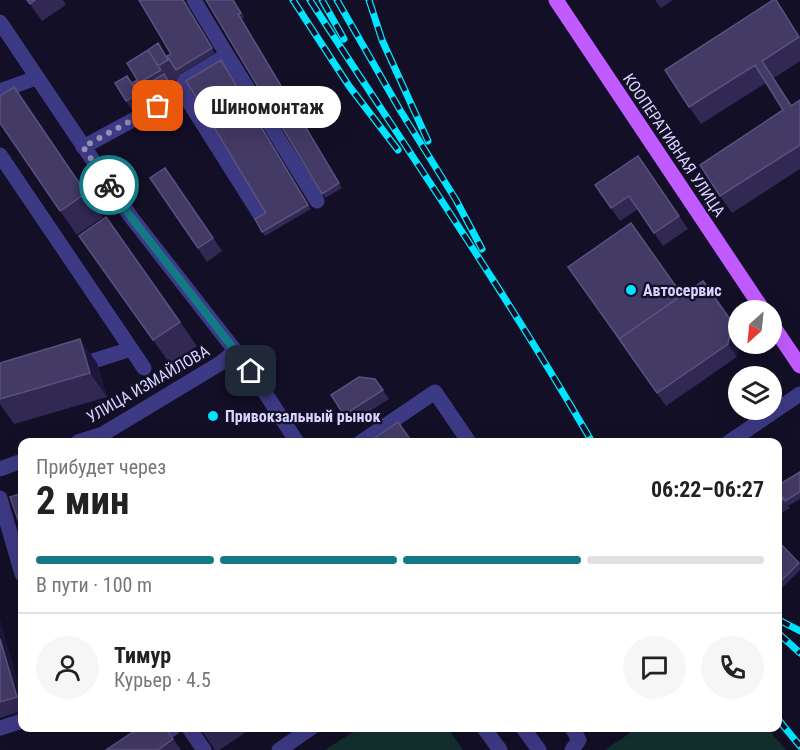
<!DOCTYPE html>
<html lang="ru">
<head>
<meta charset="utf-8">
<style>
	body { margin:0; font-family:"Roboto Condensed",sans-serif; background:#f6f6f6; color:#222; height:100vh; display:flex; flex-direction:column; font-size:22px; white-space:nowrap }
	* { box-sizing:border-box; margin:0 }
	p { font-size:20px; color:#767676 }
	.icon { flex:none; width:33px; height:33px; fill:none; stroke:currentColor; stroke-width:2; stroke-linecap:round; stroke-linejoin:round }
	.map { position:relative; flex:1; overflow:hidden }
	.side { position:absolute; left:18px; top:438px; width:764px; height:294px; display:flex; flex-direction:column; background:#fff; border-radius:12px; box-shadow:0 6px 24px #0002 }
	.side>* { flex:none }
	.needle { width:39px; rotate:207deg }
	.controls { position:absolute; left:728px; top:300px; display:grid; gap:12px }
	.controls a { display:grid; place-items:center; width:54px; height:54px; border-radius:50%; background:#fff; box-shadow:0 6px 24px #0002; font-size:30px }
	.pin { position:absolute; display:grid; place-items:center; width:51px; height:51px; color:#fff; margin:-26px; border-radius:12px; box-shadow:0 3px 9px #0006 }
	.courier { position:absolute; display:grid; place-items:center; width:60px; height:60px; margin:-30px; border:4px solid #137a85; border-radius:50%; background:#fff; color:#222; box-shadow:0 2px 8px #0007 }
	.bubble { position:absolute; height:42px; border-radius:21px; background:#fff; box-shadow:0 6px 24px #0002; font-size:20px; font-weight:700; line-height:42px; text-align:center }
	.summary em { font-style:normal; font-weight:700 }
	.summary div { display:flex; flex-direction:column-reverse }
	.summary { display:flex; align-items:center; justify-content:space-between; height:102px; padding:0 18px }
	h1 { font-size:39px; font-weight:700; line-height:45px }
	.bar { display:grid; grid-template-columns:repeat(4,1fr); gap:9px 6px; align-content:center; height:72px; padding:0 18px }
	.bar i { height:8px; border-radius:4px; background:#e0e0e0 }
	.bar .selected { background:#137a85 }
	.bar p { grid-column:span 4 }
	.line { display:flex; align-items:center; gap:15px; padding:0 18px; border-top:2px solid #e0e0e0 }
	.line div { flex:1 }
	.round { display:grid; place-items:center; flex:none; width:63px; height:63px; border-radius:32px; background:#f6f6f6 }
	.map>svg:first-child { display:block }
</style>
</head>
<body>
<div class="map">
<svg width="800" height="750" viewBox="0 0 800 750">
	<rect width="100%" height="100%" fill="#130f26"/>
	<path fill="#12302f" d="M359,728h89l15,22h-138z
		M628,728h139l19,22h-181l26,-18z"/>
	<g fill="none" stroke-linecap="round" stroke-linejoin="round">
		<path stroke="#3d3a85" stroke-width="15" d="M194,0l33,55
			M0,22l131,195 120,154 46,71
			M0,91l36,-13
			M182,91l79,125
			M83,147l96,-52 3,-4 2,-10 43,-26 90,146
			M0,155l144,213
			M77,366l54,-17
			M78,442l25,-8 116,-70 15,-12
			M361,442l74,-50 34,50
			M729,442l71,-48
			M0,469l22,-8
			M0,498l22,76
			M0,728l22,-7
			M189,728l15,22
			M484,728l16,22
			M523,728l16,22
			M141,750l32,-22
			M279,750l32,-22
			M572,750l7,-10 -7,-12"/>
		<path stroke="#c25bff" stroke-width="15" d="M556,0l207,310
			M771,323l29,43"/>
		<g stroke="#00e5ff" stroke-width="7">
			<path id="rail" d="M293,0l56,86 49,64
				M310,0c95,147 195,291 282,442
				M322,0l22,39
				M337,0l63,110 56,90 26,49
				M369,0l13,40 46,101
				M777,619l23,12
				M777,632l23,21
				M777,718l23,28"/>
		</g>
		<use href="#rail" stroke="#130f26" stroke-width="4.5" stroke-dasharray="14" stroke-linecap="butt"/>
	</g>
	<path fill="#312854" d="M27,0h36l3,5 -24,16z
		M183,0l32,53 -36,22 1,2 -10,6 2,3 -40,24 -6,-9 6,-18 39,-29z
		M206,0h28l10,17 -2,2 100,169 -17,10z
		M655,0h18l-12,8z
		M776,0l24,36v25l-26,17 18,27 8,-5v69l-68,44 -12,-17 63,-86 -17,-27 -65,41 -12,-17z
		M224,64l87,145 -46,27 -3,-4 4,-19z
		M14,87l89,130 -26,18 -17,-24z
		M638,156l50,73 -25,17 -25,-37 -18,12 -25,-36z
		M165,168l57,83 -15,11 -57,-84z
		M106,217l91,129 -27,18 -91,-128z
		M568,267l114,28 50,27 6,9 -1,26 -71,49z
		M0,363h97l10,34 -93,27 -14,-20z
		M375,379l14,20 -39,25 -19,-29z
		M800,472v27l-12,7 2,2 -13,8v-30z
		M22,493v34l-4,-7z
		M777,540l23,24v6l-23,23z
		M0,621l22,76v14l-22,7z
		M166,728l15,22h-75z
		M200,728h42l3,5 -26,17h-4z"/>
	<path fill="#1d163a" d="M776,0l11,16 13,20v2z
		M732,322l6,9v13h1l-2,13 -9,-13z
		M80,339l17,24 10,34 -17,-24z
		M0,621l22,76v8l-5,-8 -17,-58z"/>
	<path fill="#433a66" stroke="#5a527e" stroke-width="1.5" d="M27,0h8l-5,4z
		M139,0h44l29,48 -36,22 -9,-14 4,-2z
		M206,0h27l8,13 -3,1 101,169 -17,11z
		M773,0h3l23,37 -37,24 29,45 9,-6v45l-80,51 -20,-31 83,-55 -28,-45 -66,42 -24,-37z
		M158,43l10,17 -10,6 -10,-16z
		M148,50l13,20 -22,13 -12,-20z
		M221,60l87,145 -46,27 -7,-13 11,-6 -80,-132z
		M164,74l5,8 -28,17 -9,-16 5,-3 5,7z
		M127,76l11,18 -12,7 -11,-18z
		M14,87l72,106 -26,18 -60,-88v-27z
		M638,156l41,60 -25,17 -25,-37 -18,12 -16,-23z
		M165,168l48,70 -15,10 -48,-70z
		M106,217l74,105 -27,18 -74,-104z
		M631,223l51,72 -63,44 6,8 -57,-80z
		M703,281l29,41 -4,22 -71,49 -38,-54z
		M80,339l10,34 -90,26v-36z
		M359,377l16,2 8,11 -39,25 -13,-20z
		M398,422l14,20h-43z
		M800,472v20l-15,9 -8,-13v-2z
		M777,489l7,10 -7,4z
		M22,493v25l-4,2 -8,-23z
		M777,540l22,23 -22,22z
		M0,639l17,58 -17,5z
		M139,728h26l8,11 -15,11h-52z"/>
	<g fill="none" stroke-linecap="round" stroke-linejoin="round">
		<path stroke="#948fb3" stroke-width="6" stroke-dasharray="0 10.8" d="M109,185l-26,-38 75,-41"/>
		<path stroke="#137a85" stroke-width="8" d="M109,185l22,32 120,154"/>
	</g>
	<g fill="#00e5ff" stroke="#130f26" stroke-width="2">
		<circle cx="631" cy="290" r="6"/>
		<circle cx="213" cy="416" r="6"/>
	</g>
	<g text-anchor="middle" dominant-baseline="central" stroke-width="4.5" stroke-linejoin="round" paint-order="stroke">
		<g font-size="16" fill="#d9d4ff" stroke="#130f26">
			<text transform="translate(674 145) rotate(56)">КООПЕРАТИВНАЯ УЛИЦА</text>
			<text transform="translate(148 384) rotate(-30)">УЛИЦА ИЗМАЙЛОВА</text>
		</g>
		<g font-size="16" font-weight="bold" fill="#d9d4ff" stroke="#130f26" text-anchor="start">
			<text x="643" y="290">Автосервис</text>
			<text x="225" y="416">Привокзальный рынок</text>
		</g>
	</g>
</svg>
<div class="controls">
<a><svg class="needle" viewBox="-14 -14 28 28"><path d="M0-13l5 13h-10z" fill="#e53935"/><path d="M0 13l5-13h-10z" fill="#767676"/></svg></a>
<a><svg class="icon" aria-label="layers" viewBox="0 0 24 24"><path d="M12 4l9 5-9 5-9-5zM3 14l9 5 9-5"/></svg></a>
</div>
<div class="pin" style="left:158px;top:106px;background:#ea580c"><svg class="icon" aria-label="bag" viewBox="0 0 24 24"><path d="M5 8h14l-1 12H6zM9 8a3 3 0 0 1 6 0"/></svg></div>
<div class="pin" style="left:251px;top:371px;background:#1f2937"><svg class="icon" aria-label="home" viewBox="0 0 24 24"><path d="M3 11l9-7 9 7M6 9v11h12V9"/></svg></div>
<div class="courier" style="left:109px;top:185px"><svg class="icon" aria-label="bike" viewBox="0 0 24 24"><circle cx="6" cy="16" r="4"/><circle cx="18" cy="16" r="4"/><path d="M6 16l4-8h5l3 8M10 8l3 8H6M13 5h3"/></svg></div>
<div class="bubble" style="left:194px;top:86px;width:147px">Шиномонтаж</div>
<section class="side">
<div class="summary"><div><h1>2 мин</h1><p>Прибудет через</p></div><em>06:22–06:27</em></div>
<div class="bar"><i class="selected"></i><i class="selected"></i><i class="selected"></i><i></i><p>В пути · 100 m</p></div>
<div class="line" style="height:108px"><a class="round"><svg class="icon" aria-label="person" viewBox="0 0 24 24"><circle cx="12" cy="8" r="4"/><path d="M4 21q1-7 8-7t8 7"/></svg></a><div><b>Тимур</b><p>Курьер · 4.5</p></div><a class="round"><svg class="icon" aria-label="chat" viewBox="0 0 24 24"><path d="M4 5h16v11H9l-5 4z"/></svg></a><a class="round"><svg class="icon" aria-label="phone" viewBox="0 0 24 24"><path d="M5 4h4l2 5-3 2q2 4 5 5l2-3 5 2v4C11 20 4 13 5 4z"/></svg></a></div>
</section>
</div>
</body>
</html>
